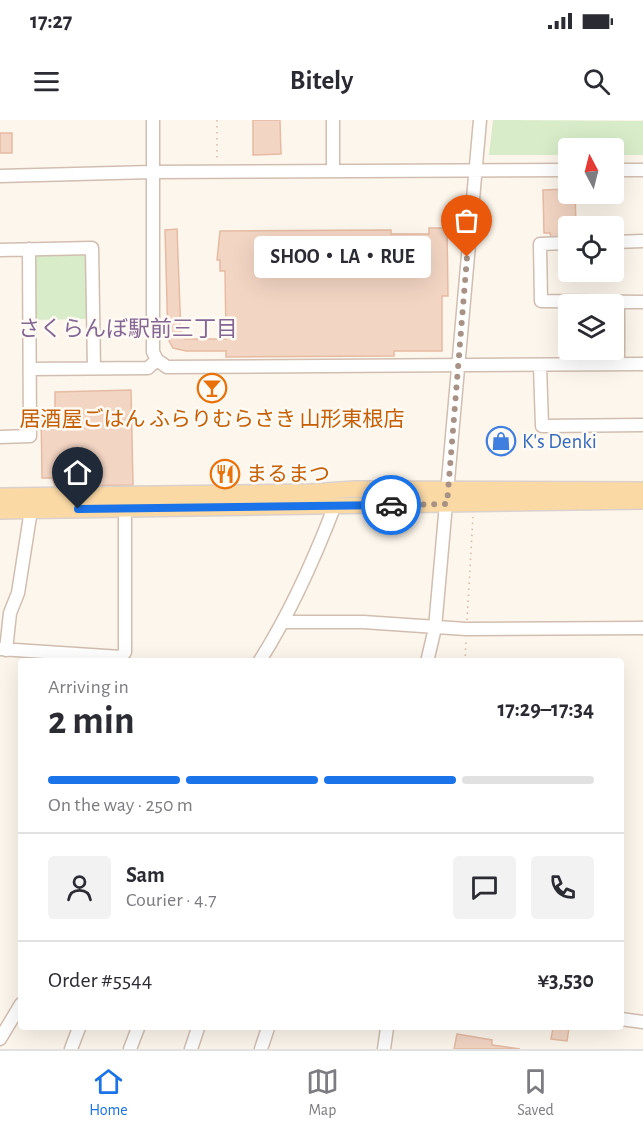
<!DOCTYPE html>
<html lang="en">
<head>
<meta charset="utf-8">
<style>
	body { margin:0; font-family:"Alegreya Sans","Noto Sans JP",sans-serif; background:#f2f2f3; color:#2b2b33; height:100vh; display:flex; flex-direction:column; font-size:22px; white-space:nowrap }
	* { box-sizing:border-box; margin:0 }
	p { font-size:20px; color:#7c7c81 }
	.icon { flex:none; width:33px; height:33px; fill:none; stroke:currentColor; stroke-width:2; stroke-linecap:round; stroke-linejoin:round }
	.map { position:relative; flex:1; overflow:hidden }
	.sheet { position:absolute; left:18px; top:538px; width:606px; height:372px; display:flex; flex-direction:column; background:#fff; border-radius:6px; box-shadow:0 6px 24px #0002 }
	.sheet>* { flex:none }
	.needle { width:39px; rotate:353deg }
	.buttons { position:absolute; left:558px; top:18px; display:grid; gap:12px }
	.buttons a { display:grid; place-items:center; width:66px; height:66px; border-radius:6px; background:#fff; box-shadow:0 6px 24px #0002; font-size:30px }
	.pin { position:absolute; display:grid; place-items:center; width:51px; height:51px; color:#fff; margin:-62px -26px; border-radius:50% 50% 50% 0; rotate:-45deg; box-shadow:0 0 6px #0007 }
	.pin .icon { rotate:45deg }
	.courier { position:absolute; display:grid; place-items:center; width:60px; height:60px; margin:-30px; border:4px solid #1a73e8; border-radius:50%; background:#fff; color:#222; box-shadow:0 2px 8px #0007 }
	.bubble { position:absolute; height:42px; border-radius:6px; background:#fff; box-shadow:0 6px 24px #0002; font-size:20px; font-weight:700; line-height:42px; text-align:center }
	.head em { font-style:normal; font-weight:700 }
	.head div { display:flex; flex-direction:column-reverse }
	.head { display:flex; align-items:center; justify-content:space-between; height:102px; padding:0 30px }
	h1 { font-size:39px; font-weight:700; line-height:45px }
	.bar { display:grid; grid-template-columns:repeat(4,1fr); gap:9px 6px; align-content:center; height:72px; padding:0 30px }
	.bar i { height:8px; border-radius:4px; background:#e1e1e2 }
	.bar .current { background:#1a73e8 }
	.bar p { grid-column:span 4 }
	.line { display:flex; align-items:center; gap:15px; padding:0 30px; border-top:2px solid #e1e1e2 }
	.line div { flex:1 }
	.round { display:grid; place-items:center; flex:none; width:63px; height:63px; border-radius:6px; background:#f2f2f3 }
	.status { display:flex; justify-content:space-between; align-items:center; height:42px; padding:0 30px; background:#fff; direction:ltr }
	.status svg { height:16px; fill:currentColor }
	header { display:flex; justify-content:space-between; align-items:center; height:78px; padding:0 30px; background:#fff; font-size:27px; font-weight:700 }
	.tab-bar { display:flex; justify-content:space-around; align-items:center; height:84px; border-top:2px solid #e1e1e2; background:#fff; font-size:16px; color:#7c7c81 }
	.tab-bar a { display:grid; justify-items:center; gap:3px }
	.tab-bar .current { color:#1a73e8 }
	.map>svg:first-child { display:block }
</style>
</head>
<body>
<div class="status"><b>17:27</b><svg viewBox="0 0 49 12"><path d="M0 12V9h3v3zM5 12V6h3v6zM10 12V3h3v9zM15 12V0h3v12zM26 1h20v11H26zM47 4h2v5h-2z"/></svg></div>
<header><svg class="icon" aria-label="menu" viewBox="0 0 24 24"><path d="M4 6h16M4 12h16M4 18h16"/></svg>Bitely<svg class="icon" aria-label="search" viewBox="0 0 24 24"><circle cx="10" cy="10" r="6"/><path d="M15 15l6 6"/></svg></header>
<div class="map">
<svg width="643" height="929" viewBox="0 0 643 929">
	<rect width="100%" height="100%" fill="#fdf6ec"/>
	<path fill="#d8ecc9" d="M493,0l150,1v34h-29v-7h-46v7h-79z
		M81,130l5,5 1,64 -54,1 -1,-66z"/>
	<path fill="#f3d5c3" stroke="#e6bba3" stroke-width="1.5" d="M253,0h27l1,34 -28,1z
		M0,13h12v20h-12z
		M568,69v5h7l1,32h-8v7h-6v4h-11l-1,-4h-6l-1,-43z
		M429,108h18l1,68h-6v55h-48v5l-168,1v-6h-40l-13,-3 -5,-9 -3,-109 12,-1 4,107 4,3h41l-1,-68h-5v-11h-3l3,-29 171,-1v4h38z
		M131,270l2,95 -78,1 -3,-8h-10l-1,-69h14v-17z
		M553,908h16l-2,13 -16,-2z
		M457,914l35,6v5l28,4h-66z"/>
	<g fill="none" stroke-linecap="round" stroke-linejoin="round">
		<g stroke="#d1beb0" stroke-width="15">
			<path id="minor" d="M153,0v232l4,8 10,7 476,-3
				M614,50h29
				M333,51v-51
				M0,56l152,-4 416,-2
				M614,122l29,-1
				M568,123l-28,1 1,57 102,1
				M0,130l92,-2 2,120
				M618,244v-61
				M540,246l2,60 101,-1
				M31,249l117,-1 9,-8
				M0,317l30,-1 -1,-187
				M284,502h79l103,7 177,-1
				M0,529l121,8 4,-5v-143
				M6,530l4,-37 8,-20 13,-83
				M259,542c32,-50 55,-102 76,-157
				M427,542l8,-34 45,-508
				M621,899l22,3
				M0,919l21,-35
				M71,929l8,-21
				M130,929l8,-21
				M191,929l7,-21
				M261,929l7,-21
				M384,929l3,-21"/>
		</g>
		<g stroke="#dad1cd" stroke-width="18">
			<path id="major" d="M0,376l310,-4 45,-3 288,1
				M0,391l643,-10"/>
		</g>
		<path stroke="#d9b8a5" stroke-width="1.5" stroke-dasharray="1.5 4.5" stroke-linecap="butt" d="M217,0v41
			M467,500l6,-103
			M465,542l1,-22"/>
		<use href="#minor" stroke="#fff" stroke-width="12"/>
		<use href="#major" stroke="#fbd9a5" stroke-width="15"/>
	</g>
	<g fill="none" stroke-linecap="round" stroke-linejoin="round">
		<path stroke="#a89285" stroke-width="6" stroke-dasharray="0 10.8" d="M391,385l56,-1 20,-247"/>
		<path stroke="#1a73e8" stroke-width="8" d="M78,389l313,-4"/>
	</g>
	<defs>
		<g id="bar-ring" transform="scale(1.5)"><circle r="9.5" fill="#fffaf3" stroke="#e8710a" stroke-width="1.5"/><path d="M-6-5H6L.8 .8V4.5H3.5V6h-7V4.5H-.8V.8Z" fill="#e8710a"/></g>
		<g id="shop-ring" transform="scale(1.5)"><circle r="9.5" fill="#fffaf3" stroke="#3f7fe0" stroke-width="1.5"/><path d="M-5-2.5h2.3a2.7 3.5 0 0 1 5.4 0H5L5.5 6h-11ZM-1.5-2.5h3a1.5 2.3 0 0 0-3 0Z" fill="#3f7fe0"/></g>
		<g id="restaurant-ring" transform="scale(1.5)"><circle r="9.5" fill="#fffaf3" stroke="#e8710a" stroke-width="1.5"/><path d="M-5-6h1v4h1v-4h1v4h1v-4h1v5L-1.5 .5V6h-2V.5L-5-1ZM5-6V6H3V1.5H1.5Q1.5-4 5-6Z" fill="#e8710a"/></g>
	</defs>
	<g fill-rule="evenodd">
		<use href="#bar-ring" x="212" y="268"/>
		<use href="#shop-ring" x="501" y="321"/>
		<use href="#restaurant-ring" x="225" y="354"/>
	</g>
	<g text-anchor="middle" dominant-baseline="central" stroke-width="5" stroke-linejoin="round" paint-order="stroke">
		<g font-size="21" fill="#c56008" stroke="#fffaf3">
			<text x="212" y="299">居酒屋ごはん ふらりむらさき 山形東根店</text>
			<text x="246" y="354" text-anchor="start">まるまつ</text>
		</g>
		<g font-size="21" fill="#366cbe" stroke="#fffaf3" text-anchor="start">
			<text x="522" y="321">K's Denki</text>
		</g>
		<g font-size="22" fill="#846695" stroke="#fffaf3">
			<text x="128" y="209">さくらんぼ駅前三丁目</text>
		</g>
	</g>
</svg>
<div class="buttons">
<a><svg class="needle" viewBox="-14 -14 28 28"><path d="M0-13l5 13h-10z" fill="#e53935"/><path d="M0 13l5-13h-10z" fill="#7c7c81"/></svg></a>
<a><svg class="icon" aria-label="locate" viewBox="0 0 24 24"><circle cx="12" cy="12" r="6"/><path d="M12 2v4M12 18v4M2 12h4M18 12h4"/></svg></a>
<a><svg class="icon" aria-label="layers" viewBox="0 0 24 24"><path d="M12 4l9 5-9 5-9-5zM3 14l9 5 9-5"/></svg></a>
</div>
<div class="pin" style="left:467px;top:137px;background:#ea580c"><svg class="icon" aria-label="bag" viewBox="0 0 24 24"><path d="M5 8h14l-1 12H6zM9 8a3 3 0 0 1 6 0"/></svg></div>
<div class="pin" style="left:78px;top:389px;background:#1f2937"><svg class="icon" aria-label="home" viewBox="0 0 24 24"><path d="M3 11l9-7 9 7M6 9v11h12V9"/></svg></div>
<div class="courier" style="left:391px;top:385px"><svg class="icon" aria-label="car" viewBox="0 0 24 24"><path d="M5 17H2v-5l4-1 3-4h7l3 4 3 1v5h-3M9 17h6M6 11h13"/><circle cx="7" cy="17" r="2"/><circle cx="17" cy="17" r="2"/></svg></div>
<div class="bubble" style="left:254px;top:116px;width:177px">SHOO・LA・RUE</div>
<section class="sheet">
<div class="head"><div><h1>2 min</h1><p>Arriving in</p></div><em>17:29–17:34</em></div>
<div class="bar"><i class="current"></i><i class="current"></i><i class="current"></i><i></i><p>On the way · 250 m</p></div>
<div class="line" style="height:108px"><a class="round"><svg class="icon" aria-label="person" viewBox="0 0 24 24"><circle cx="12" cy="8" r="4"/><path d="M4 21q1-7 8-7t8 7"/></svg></a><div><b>Sam</b><p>Courier · 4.7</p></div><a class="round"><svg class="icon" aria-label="chat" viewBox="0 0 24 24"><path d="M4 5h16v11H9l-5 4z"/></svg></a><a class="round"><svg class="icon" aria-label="phone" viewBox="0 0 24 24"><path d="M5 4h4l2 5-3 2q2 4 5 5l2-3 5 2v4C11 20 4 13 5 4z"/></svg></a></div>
<div class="line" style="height:78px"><div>Order #5544</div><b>¥3,530</b></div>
</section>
</div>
<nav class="tab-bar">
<a class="current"><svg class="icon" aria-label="home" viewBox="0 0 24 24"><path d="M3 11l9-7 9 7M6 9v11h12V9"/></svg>Home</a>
<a><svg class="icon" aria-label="map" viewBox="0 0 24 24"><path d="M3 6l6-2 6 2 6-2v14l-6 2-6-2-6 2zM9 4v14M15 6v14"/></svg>Map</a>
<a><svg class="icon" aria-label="saved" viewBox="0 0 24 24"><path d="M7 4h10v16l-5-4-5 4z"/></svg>Saved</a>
</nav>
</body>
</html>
